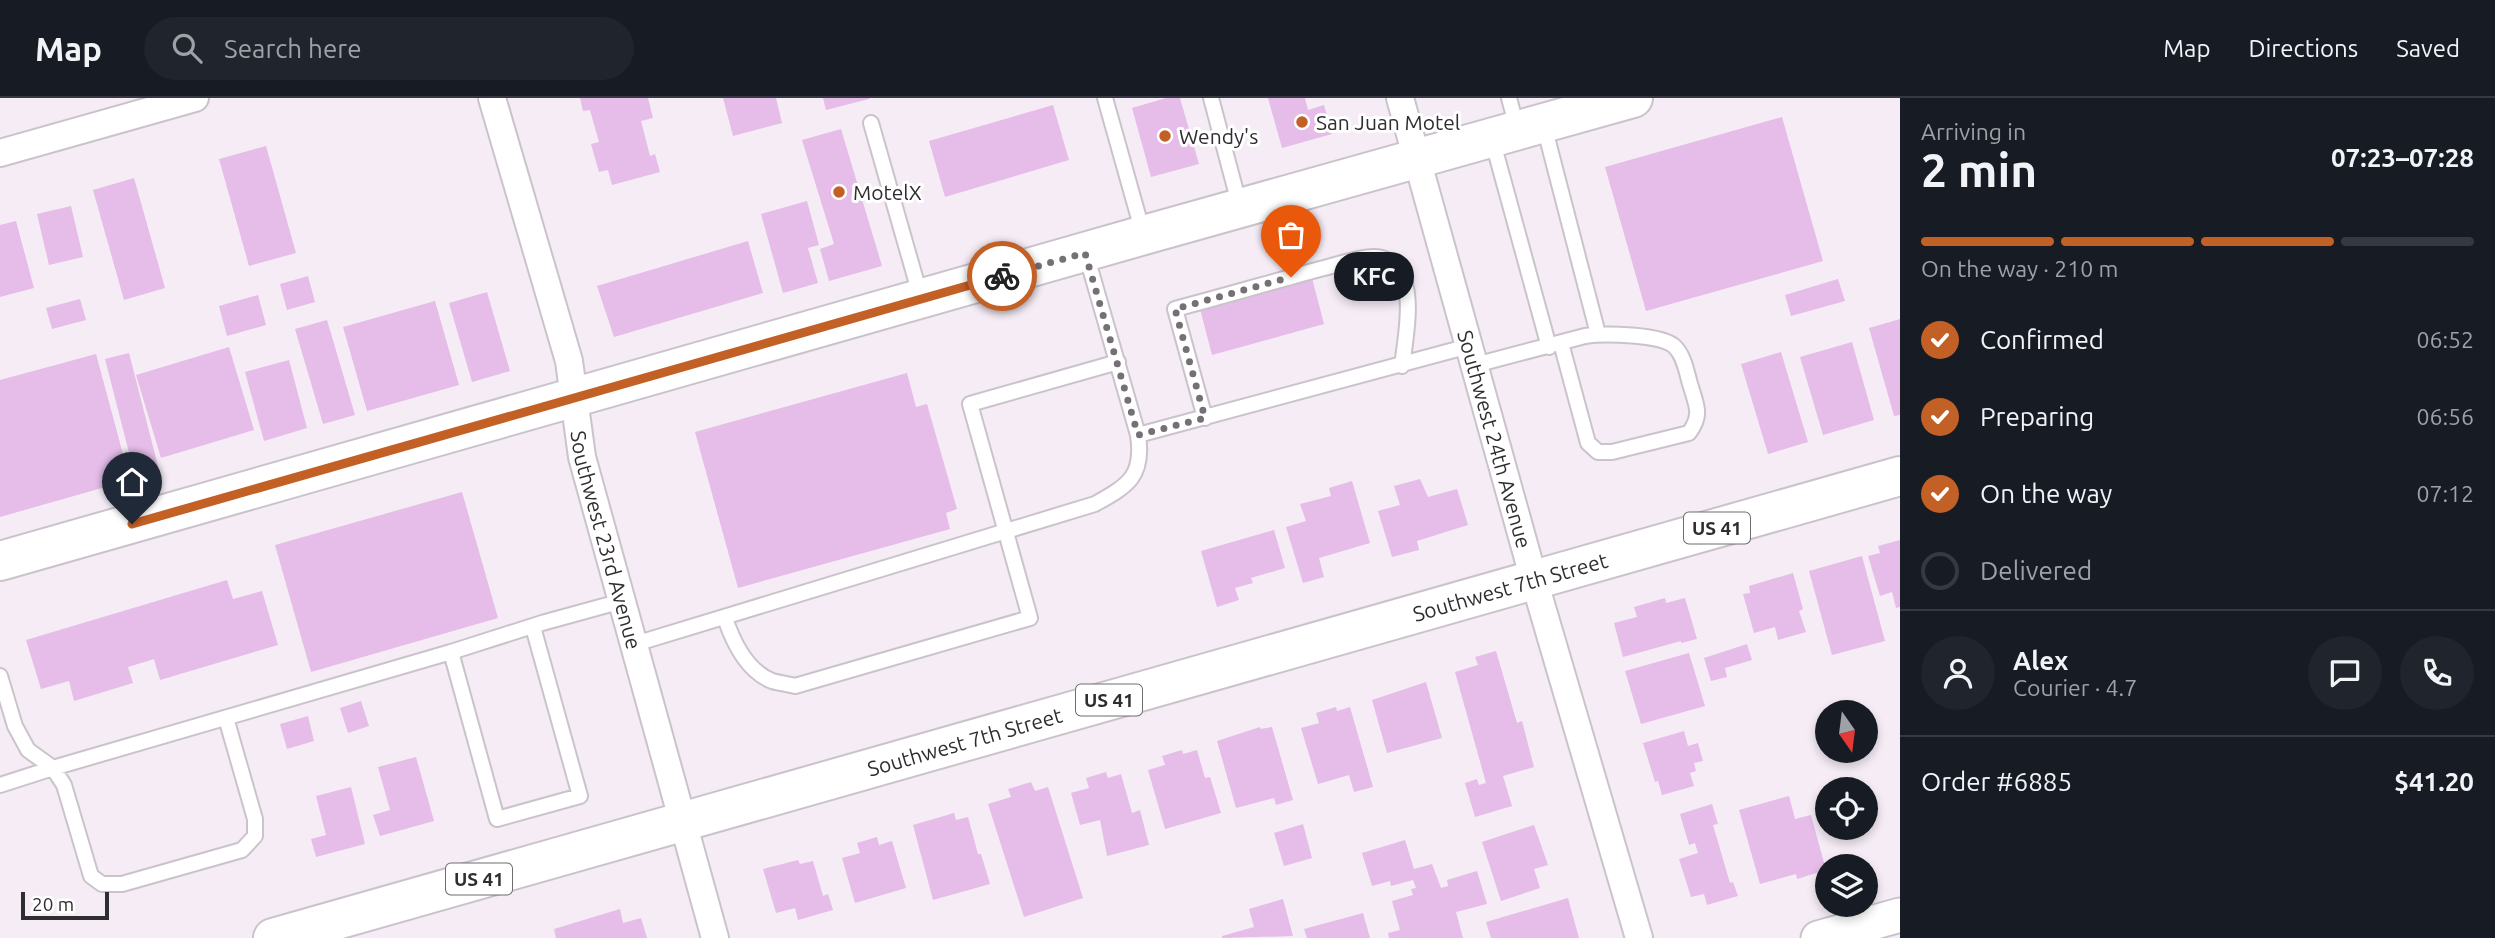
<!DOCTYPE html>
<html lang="en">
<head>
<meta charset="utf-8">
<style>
	body { margin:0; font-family:Ubuntu,sans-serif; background:#20242c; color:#f1f3f6; height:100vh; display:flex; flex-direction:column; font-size:26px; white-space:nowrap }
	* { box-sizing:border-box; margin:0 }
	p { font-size:23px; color:#9ea1a6 }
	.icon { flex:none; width:38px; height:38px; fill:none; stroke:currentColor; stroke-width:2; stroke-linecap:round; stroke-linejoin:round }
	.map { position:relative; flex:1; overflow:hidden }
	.panel { display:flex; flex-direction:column; background:#171b24; width:595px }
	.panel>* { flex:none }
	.needle { width:46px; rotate:166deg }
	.buttons { position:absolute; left:1815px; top:602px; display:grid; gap:14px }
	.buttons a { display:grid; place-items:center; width:63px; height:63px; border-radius:50%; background:#171b24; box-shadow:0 4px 10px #0003; font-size:35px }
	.scale { position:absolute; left:21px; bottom:18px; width:88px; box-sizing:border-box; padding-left:7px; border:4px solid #302d30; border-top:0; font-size:19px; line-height:24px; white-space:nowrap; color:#302d30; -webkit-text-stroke:5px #fff; paint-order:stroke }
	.pin { position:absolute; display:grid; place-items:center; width:60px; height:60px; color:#fff; margin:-72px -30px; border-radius:50% 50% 50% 0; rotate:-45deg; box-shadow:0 0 7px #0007 }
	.pin .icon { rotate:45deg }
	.courier { position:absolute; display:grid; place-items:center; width:70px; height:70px; margin:-35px; border:5px solid #c36026; border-radius:50%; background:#fff; color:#222; box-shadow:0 2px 9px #0007 }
	.bubble { position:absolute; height:49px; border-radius:24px; background:#171b24; box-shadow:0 4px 10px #0003; font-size:23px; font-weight:700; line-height:49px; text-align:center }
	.summary em { font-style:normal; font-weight:700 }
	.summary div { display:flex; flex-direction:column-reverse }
	.summary { display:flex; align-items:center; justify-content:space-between; height:119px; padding:0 21px }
	h1 { font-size:46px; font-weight:700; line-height:52px }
	.bar { display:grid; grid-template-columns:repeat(4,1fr); gap:10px 7px; align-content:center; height:84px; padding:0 21px }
	.bar i { height:9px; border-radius:5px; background:#363941 }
	.bar .current { background:#c36026 }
	.bar p { grid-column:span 4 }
	.line { display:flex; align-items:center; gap:18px; padding:0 21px; border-top:2px solid #363941 }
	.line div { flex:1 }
	.round { display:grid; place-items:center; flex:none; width:74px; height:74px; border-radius:37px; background:#20242c }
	ol { padding:0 21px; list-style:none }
	li { display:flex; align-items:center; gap:21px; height:77px }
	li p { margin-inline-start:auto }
	li .icon { padding:7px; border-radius:50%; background:#c36026; color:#fff; stroke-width:4 }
	li:last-child { color:#9ea1a6 }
	li i { width:38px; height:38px; border:4px solid #363941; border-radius:50% }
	header { display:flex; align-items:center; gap:42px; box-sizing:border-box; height:98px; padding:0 35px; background:#171b24; border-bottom:2px solid #363941 }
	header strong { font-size:33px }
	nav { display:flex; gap:38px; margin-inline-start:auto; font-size:24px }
	.search { width:490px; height:63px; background:#20242c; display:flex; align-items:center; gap:18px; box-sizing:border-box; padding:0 24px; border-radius:38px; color:#9ea1a6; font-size:26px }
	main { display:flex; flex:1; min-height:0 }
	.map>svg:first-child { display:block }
</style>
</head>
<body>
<header>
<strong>Map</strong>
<div class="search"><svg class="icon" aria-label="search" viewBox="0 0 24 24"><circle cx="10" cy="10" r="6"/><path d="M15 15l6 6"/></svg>Search here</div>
<nav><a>Map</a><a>Directions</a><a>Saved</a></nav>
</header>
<main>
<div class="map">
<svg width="1900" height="840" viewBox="0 0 1900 840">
	<rect width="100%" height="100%" fill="#f5ecf5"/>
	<path fill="#e5bde8" d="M580,0h68l5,20 -12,3 9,35 5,-2 5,18 -48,13 -4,-15 -9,2 -8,-28 8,-2 -9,-32 -7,1z
		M723,0h53l6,25 -49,13z
		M823,0h46v1l-43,11z
		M1166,0h14l19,66 -48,13 -19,-69z
		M1268,0h37l3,12 16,-5 8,29 -50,14z
		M1053,7l16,55 -124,37 -16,-56z
		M1782,19l41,144 -177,50 -41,-144z
		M841,31l41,137 -53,15 -9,-32 14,-5 -32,-104z
		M266,48l30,107 -47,13 -30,-107z
		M134,80l31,110 -41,12 -31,-110z
		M807,103l12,44 -11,3 10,35 -35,10 -22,-79z
		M71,108l12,51 -34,8 -12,-51z
		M16,123l18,67 -34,9v-72z
		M748,143l15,52 -149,44 -17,-51z
		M308,178l7,26 -28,8 -7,-26z
		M1312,180l12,46 -112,31 -12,-46z
		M1838,181l7,22 -54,15 -6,-21z
		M487,194l23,79 -38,11 -23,-79z
		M258,197l8,30 -39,11 -8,-30z
		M80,201l6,21 -34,9 -6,-21z
		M435,203l24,84 -92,26 -24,-84z
		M1900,221v96l-6,1 -25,-88z
		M327,222l28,95 -32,9 -28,-95z
		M1852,244l22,78 -51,15 -23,-78z
		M229,249l25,83 -93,28 -25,-83z
		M1781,254l27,90 -40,12 -27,-90z
		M129,255l30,117 -24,6 -30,-117z
		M96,256l34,126 -130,37v-137z
		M289,262l18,68 -43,13 -19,-69z
		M907,275l9,34 11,-3 30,105 -11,4 4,16 -212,59 -43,-156z
		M1420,381l8,18 29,-8 11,36 -51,16 2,9 -27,7 -14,-46 22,-6 -6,-19z
		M1352,383l18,62 -51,15 5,19 -21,6 -17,-56 20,-6 -6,-17 31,-8 -2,-8z
		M462,394l36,126 -187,54 -36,-127z
		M1274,432l11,38 -34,10 2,5 -18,5 4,12 -22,7 -16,-56z
		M1900,442v67l-4,1 -4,-16 -12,4 -12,-40 12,-3 -2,-7z
		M1862,458l23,85 -53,14 -23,-84z
		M1793,475l10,36 -4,2 7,21 -28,8 -3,-13 -21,6 -11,-39 7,-1 -1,-7z
		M227,482l6,19 29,-8 16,54 -118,35 -6,-21 -26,8 5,16 -59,18 -5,-20 -28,8 -15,-49z
		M1665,500l1,5 19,-5 12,41 -16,4v-2l-58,16 -9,-34 23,-6 -3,-10z
		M1747,546l5,16 -27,8 2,9 -16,4 -7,-23z
		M1496,553l21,72 5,-2 12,46 -31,9 9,30 -37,11 -10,-34 12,-4 2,6 7,-2 -31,-111 23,-7 -3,-8z
		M1689,555l16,53 -64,18 -16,-53z
		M1426,584l16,56 -55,15 -15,-53z
		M361,603l8,25 -21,7 -8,-25z
		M1336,609l1,4 13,-4 23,80 -19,5 -5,-17 -31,9 -17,-56 18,-5 -3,-10z
		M308,618l6,25 -27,8 -7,-25z
		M1260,629l1,2 11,-2 21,73 -17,5 -2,-7 -38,10 -19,-67z
		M1684,633l4,15 10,-3 5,18 -9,2 2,8 -6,2 4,13 -32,9 -4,-14 -3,1 -12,-39z
		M1182,652l1,4 14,-4 8,28 5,-1 11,36 -56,16 -17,-59 17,-5 -3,-9z
		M416,659l18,64 -54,15 -7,-21 17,-5 -12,-43z
		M1106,674l2,6 13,-4 11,39 8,-3 9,35 -42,11 -7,-36 -20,5 -9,-32 18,-5 -3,-10z
		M1031,684l4,9 13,-4 35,111 -59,19 -36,-113 23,-7 -3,-8z
		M351,689l14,57 -49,13 -5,-18 15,-4 -10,-39z
		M1789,698l6,23 16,-4 15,55 -29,9 -1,-5 -36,10 -21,-74z
		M1712,706l6,20 -5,1 17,58 3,-1 5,14 -31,9 -3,-11 -13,3 -12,-38 19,-6 -3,-10 -6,2 -9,-31z
		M954,715l2,7 12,-3 10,37h3l9,30 -57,16 -20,-75z
		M1303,726l9,34 -28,8 -10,-33z
		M1534,727l14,40 -14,4 6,19 -39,13 -19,-59z
		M877,739l2,8 13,-4 14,47 -51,15 -13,-45 18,-5 -3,-10z
		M1405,742l9,29 18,-5 9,24 7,-2 -1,-6 30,-9 10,33 -31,8 7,26h-74l-1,-5 12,-3 -8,-29 21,-6 -2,-6 5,-1 -3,-8 -22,6 -1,-5 -18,5 -10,-33z
		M798,762l2,4 13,-3 10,35 5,-2 5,16 -35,10 -3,-12 -19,5 -13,-44z
		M1568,800l11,40h-88l-5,-16z
		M1283,801l10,37 -71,2v-2l32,-9 -5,-18z
		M620,811l3,14 18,-5 6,20h-91l-2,-9z
		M1363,815l7,25h-63l-3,-9z"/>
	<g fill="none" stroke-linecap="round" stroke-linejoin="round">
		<g stroke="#cbc3cc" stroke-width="18">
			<path id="service" d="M1105,0l38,135
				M1211,0l29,109
				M1509,0l8,30
				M871,25l50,175
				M1544,28l54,208
				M1492,41l57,208
				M1086,156l52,181 331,-89
				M1475,267l110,-29c18,-3 78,-2 90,11 10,10 12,28 16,40 6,20 11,28 -2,46l-77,19h-14l-10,-9 -27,-100
				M1205,320l-30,-109c49,-13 97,-27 145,-40 17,-4 35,-11 52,-12 11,-1 21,5 27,14 16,21 6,70 3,95
				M725,520c8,24 22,53 47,63 7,2 15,3 23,5l235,-68 -60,-214 148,-42
				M533,529l47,169 -83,23 -46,-167 91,-29 80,-22
				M635,546l460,-140c34,-19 49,-28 43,-69
				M0,578l15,50 13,24 25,18 398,-116
				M0,687l53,-17 11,17 27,91 11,8h20l120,-34 13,-14v-17l-29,-101"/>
		</g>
		<g stroke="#cbc3cc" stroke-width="30">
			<g id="minor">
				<path id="s1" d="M492,0l77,263 13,96 133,481"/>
				<path id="s2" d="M1400,0l134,482 105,358"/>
				<path d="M0,55l195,-55"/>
			</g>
		</g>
		<g stroke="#cbc3cc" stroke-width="37">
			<path id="tertiary" d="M1818,840l82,-23"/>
		</g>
		<g stroke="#cbc3cc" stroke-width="42">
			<g id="primary">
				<path d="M0,463l1144,-326 489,-137"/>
				<path id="s3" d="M273,840l1627,-462"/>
			</g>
		</g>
		<use href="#service" stroke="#fff" stroke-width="14"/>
		<use href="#minor" stroke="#fff" stroke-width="26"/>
		<use href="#tertiary" stroke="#fff" stroke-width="33"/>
		<use href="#primary" stroke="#fff" stroke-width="38"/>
	</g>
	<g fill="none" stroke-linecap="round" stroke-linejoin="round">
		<path stroke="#757075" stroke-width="7" stroke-dasharray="0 12.6" d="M1002,178l83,-23 53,182 67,-17 -30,-109 116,-32"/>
		<path stroke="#c36026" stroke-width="9" d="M132,426l870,-248"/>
	</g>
	<g fill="#c36026" stroke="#fff" stroke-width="2.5">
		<circle cx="1302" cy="24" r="7"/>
		<circle cx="1165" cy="38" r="7"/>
		<circle cx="839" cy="94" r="7"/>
	</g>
	<g text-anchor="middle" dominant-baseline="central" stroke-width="6" stroke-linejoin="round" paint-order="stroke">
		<g fill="#fff" stroke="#6e6c6e" stroke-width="2">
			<rect x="1684" y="414.5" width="66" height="31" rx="5"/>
			<rect x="1076" y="586.5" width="66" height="31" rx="5"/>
			<rect x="446" y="765.5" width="66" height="31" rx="5"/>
		</g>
		<g font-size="19" font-weight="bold" fill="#302d30">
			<text x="1717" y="430">US 41</text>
			<text x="1109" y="602">US 41</text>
			<text x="479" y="781">US 41</text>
		</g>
		<g font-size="21" fill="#302d30" stroke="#fff" text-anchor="start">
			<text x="1316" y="24">San Juan Motel</text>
			<text x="1179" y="38">Wendy's</text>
			<text x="853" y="94">MotelX</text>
		</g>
		<g font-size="21" fill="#302d30" stroke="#fff">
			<text stroke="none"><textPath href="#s2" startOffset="354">Southwest 24th Avenue</textPath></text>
			<text stroke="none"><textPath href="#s1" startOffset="457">Southwest 23rd Avenue</textPath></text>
			<text stroke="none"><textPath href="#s3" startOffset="1286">Southwest 7th Street</textPath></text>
			<text stroke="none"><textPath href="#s3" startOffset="719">Southwest 7th Street</textPath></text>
		</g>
	</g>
</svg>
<div class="buttons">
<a><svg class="needle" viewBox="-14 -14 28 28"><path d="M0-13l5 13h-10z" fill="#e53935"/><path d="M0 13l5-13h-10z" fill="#9ea1a6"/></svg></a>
<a><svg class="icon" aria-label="locate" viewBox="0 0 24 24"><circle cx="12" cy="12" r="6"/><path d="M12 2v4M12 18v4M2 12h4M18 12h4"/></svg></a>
<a><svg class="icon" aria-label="layers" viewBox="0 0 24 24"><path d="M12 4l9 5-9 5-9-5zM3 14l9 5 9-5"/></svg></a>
</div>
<div class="scale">20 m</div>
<div class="pin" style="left:1291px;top:179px;background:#ea580c"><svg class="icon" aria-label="bag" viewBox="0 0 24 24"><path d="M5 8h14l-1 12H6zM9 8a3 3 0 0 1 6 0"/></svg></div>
<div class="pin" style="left:132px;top:426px;background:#1f2937"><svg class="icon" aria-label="home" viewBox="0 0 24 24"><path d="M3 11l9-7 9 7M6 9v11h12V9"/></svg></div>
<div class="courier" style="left:1002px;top:178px"><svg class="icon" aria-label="bike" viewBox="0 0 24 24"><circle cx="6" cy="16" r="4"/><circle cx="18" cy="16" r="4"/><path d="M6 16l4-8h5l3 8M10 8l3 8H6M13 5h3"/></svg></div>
<div class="bubble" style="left:1334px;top:154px;width:80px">KFC</div>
</div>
<section class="panel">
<div class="summary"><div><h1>2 min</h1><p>Arriving in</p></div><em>07:23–07:28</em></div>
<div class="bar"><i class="current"></i><i class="current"></i><i class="current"></i><i></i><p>On the way · 210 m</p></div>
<ol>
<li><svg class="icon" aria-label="check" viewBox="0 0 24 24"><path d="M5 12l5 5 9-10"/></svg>Confirmed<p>06:52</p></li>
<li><svg class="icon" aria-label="check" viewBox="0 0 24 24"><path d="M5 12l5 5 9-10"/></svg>Preparing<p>06:56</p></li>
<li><svg class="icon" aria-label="check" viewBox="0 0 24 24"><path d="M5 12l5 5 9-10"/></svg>On the way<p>07:12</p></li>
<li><i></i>Delivered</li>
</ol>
<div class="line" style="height:126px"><a class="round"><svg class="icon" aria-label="person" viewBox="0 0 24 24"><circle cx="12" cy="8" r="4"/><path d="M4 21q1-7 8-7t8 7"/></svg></a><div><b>Alex</b><p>Courier · 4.7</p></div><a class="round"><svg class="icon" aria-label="chat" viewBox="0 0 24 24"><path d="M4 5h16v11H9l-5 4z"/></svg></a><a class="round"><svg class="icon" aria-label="phone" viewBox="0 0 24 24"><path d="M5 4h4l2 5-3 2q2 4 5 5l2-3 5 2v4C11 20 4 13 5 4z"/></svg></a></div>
<div class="line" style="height:91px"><div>Order #6885</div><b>$41.20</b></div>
</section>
</main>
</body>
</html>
